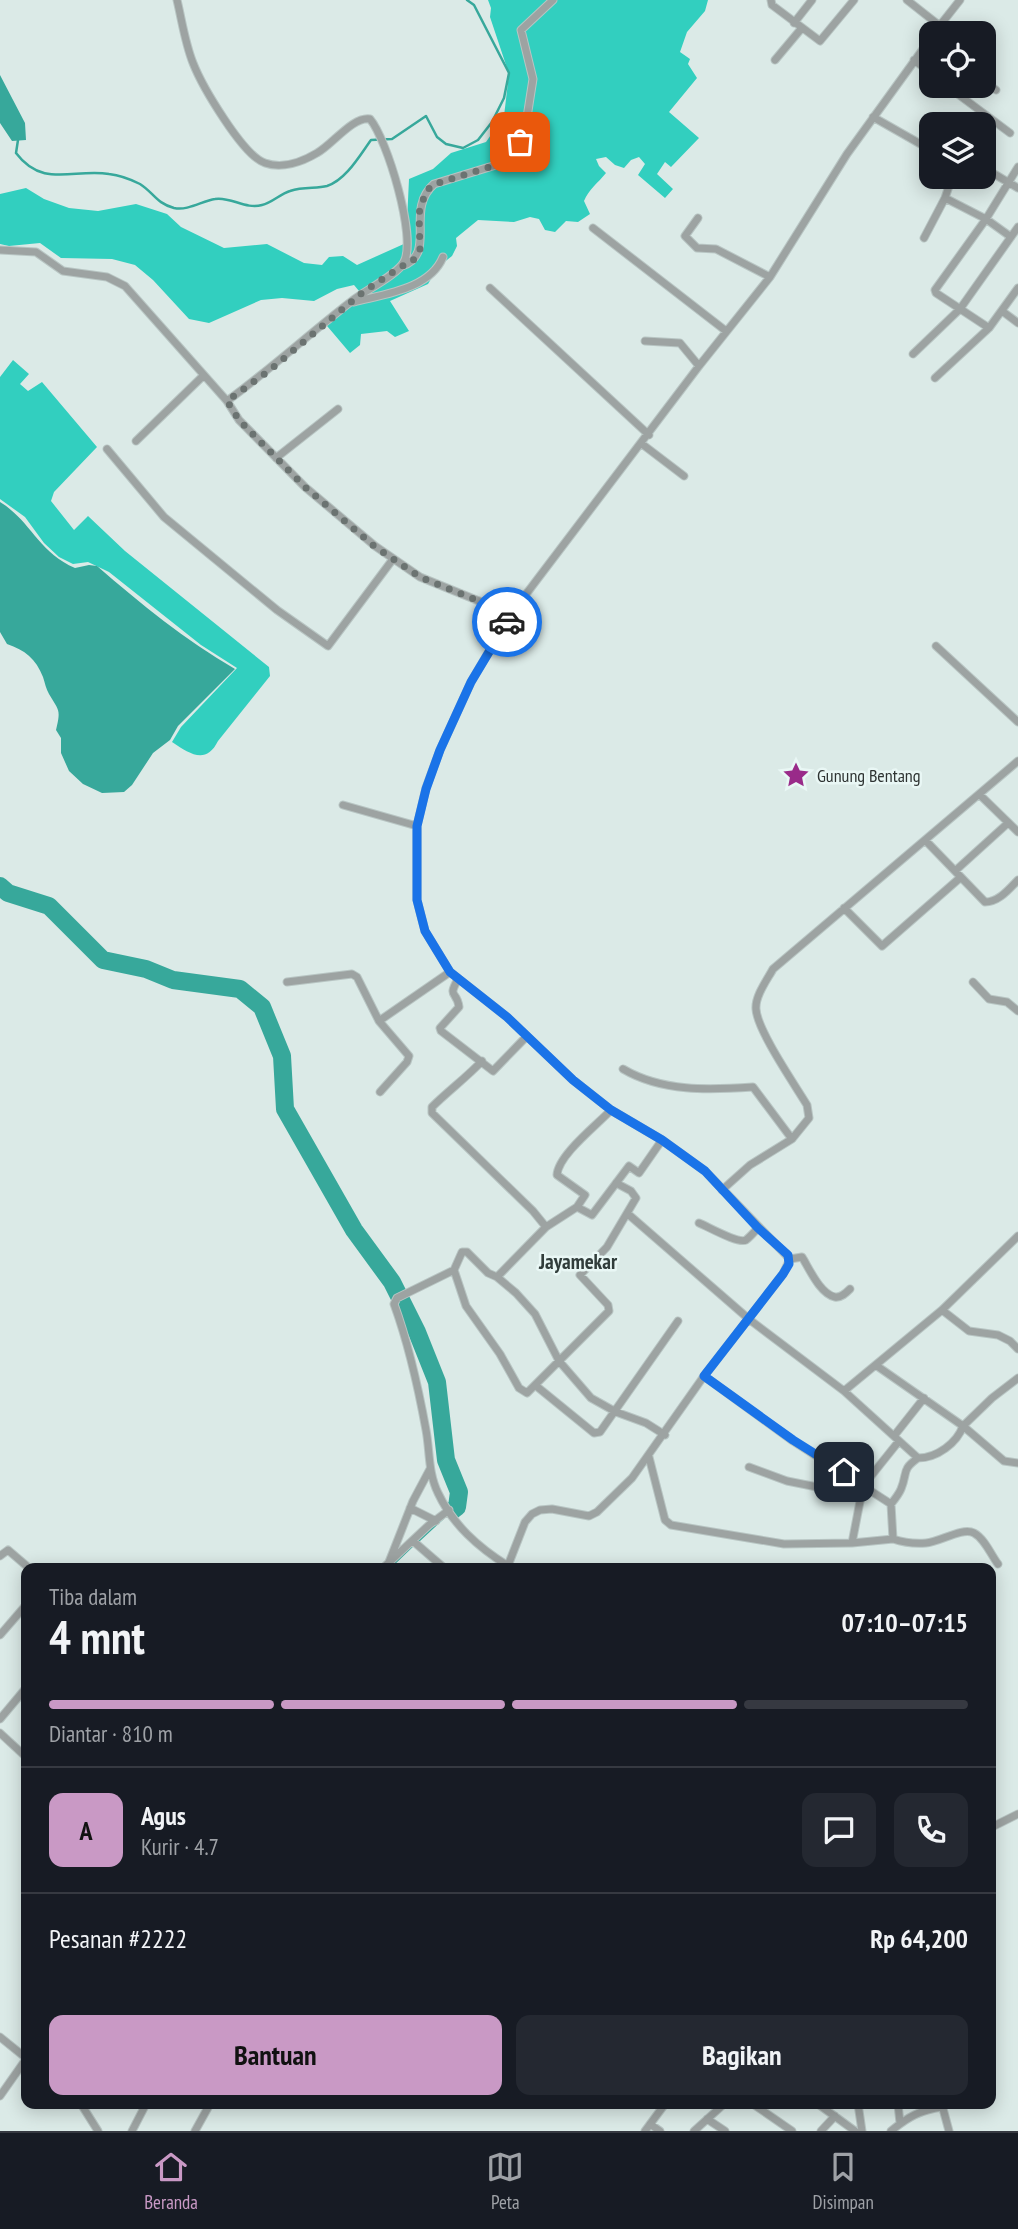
<!DOCTYPE html>
<html lang="id">
<head>
<meta charset="utf-8">
<style>
	body { margin:0; font-family:"PT Sans Narrow",sans-serif; background:#242831; color:#f1f3f6; height:100vh; display:flex; flex-direction:column; font-size:26px; white-space:nowrap }
	* { box-sizing:border-box; margin:0 }
	p { font-size:23px; color:#9ea1a6 }
	.icon { flex:none; width:38px; height:38px; fill:none; stroke:currentColor; stroke-width:2; stroke-linecap:round; stroke-linejoin:round }
	.map { position:relative; flex:1; overflow:hidden }
	.drawer { position:absolute; left:21px; top:1563px; width:975px; height:546px; display:flex; flex-direction:column; background:#171b24; border-radius:14px; box-shadow:0 4px 18px #0003 }
	.drawer>* { flex:none }
	.fabs { position:absolute; left:919px; top:21px; display:grid; gap:14px }
	.fabs a { display:grid; place-items:center; width:77px; height:77px; border-radius:14px; background:#171b24; box-shadow:0 4px 18px #0003; font-size:35px }
	.pin { position:absolute; display:grid; place-items:center; width:60px; height:60px; color:#fff; margin:-30px; border-radius:14px; box-shadow:0 4px 10px #0006 }
	.courier { position:absolute; display:grid; place-items:center; width:70px; height:70px; margin:-35px; border:5px solid #1a73e8; border-radius:50%; background:#fff; color:#222; box-shadow:0 2px 9px #0007 }
	.summary em { font-style:normal; font-weight:700 }
	.summary div { display:flex; flex-direction:column-reverse }
	.summary { display:flex; align-items:center; justify-content:space-between; height:119px; padding:0 28px }
	h1 { font-size:46px; font-weight:700; line-height:52px }
	.bar { display:grid; grid-template-columns:repeat(4,1fr); gap:10px 7px; align-content:center; height:84px; padding:0 28px }
	.bar i { height:9px; border-radius:5px; background:#363941 }
	.bar .selected { background:#c999c5 }
	.bar p { grid-column:span 4 }
	.line { display:flex; align-items:center; gap:18px; padding:0 28px; border-top:2px solid #363941 }
	.line div { flex:1 }
	.round { display:grid; place-items:center; flex:none; width:74px; height:74px; border-radius:14px; background:#242831 }
	.cta { display:flex; gap:14px; margin-top:auto; padding:14px 28px }
	.cta a { flex:1; height:80px; border-radius:14px; background:#c999c5; color:#111; font-size:28px; font-weight:700; line-height:80px; text-align:center }
	.cta a+a { background:#242831; color:#f1f3f6 }
	.tab-bar { display:flex; justify-content:space-around; align-items:center; height:98px; border-top:2px solid #363941; background:#171b24; font-size:19px; color:#9ea1a6 }
	.tab-bar a { display:grid; justify-items:center; gap:4px }
	.tab-bar .selected { color:#c999c5 }
	.map>svg:first-child { display:block }
</style>
</head>
<body>
<div class="map">
<svg width="1018" height="2131" viewBox="0 0 1018 2131">
	<rect width="100%" height="100%" fill="#dbeae7"/>
	<path fill="#32cfbf" d="M488,0h220l-3,11 -18,21 -7,20 10,7 -2,5 9,14 -28,34 30,26 -28,29 -6,-5 -8,12 16,15 -8,9 -27,-23 7,-11 -6,-7 -8,3 -7,8 -9,-3 -9,-8 -10,2 3,7 7,7c-8,10 -17,16 -22,28l6,13 -12,8 -12,-1 -11,11 -10,-2 -6,-11 -9,-2 -16,5 -36,-2 -22,18 1,8 -5,10 -14,11 -10,17 -38,17 19,30 -14,6 -8,-6 -26,3 -1,11 -10,8 -28,-33 37,-29 -5,-6 -17,4 -23,12 -32,-3 -21,2 -52,23 -20,-4 -36,-39 -18,-15 -23,-6 -51,-1 -21,-15 -31,3 -9,-2v-50l26,-6 18,11 25,9 29,3 38,-7 31,10 14,13 43,21 43,-4 37,19 18,2 7,-8 14,-1 14,9 49,-22 3,-64 24,-10 18,-16 35,-11 18,-26 5,-42 -19,-57 1,-9z
		M13,360l16,14 -9,10 8,7 14,-9 55,65 -43,45 -3,9 23,29 14,-14 37,35 144,116 1,9 -52,65c-12,24 -28,13 -46,1l9,-15 56,-59 -36,-23 -92,-73 -21,-10 -15,2 -14,-7 -15,-14 -19,-26 -25,-18v-122z"/>
	<path fill="#37a89b" d="M0,75l25,48 1,17 -14,1 -12,-18z
		M0,502c31,19 38,50 75,66l14,-3 8,1c44,38 88,74 138,103l-57,57 -8,14 -17,13 -21,32 -8,7 -22,1 -19,-9 -14,-13 -8,-18v-15l-5,-8c5,-21 3,-19 -7,-36 -3,-5 -4,-11 -6,-17 -7,-18 -18,-27 -36,-33l-7,-12z"/>
	<g fill="none" stroke-linecap="round" stroke-linejoin="round">
		<path stroke="#37a89b" stroke-width="2.5" d="M18,140l-2,13c27,36 58,15 93,21 9,1 23,6 31,10 14,9 16,19 34,24 14,3 28,-7 41,-9 15,-3 31,11 47,6 10,-2 18,-11 28,-14 14,-5 26,-2 37,-5 19,-6 33,-31 44,-46l21,-1 34,-23 11,21 9,7 17,4 15,-8 14,-18 12,-24 5,-25 -35,-68 -7,-5
			M417,1542l26,-24
			M389,1568l24,-23"/>
		<path stroke="#37a89b" stroke-width="18" d="M0,886l8,7 41,13 54,54 43,9 27,11 67,9 22,18 20,49 3,53 69,121 38,52 25,50 20,50 9,78 13,32 -2,15 -4,3"/>
		<g stroke="#b8c5c3" stroke-width="9">
			<path id="street" d="M177,0c5,21 8,43 16,63 9,23 50,93 72,100 17,6 37,-1 52,-10 15,-8 36,-37 53,-34 17,20 47,119 34,143 -7,13 -38,28 -51,38 -43,33 -82,69 -126,101
				M771,0l1,5 48,36 34,-41
				M907,0l33,26
				M794,23l18,-23
				M934,33l26,-33
				M775,60l26,-31
				M914,60l17,13
				M984,81l12,9
				M947,86l63,47
				M873,117l58,33
				M984,168l34,20
				M945,198l41,21 25,18
				M698,218l-13,18 12,12 19,1 54,28
				M593,228l133,103
				M924,238l21,-40 7,-21
				M0,250l36,2 27,19 44,6 18,9 102,115 12,19 66,67 70,59 45,31 91,37
				M402,266c36,-12 2,-56 32,-82l62,-19 10,-5 14,-18 5,-12 8,-51 -12,-49 32,-30
				M490,288l159,147
				M354,302c31,-8 76,-13 89,-45
				M1002,311l16,12
				M989,328l-53,-35 -1,-3 51,-71 32,-52
				M645,341l35,2 19,23
				M913,354l47,-45 58,-82
				M935,378l54,-50 29,-40
				M136,441l67,-65
				M642,444l42,32
				M107,449l57,68 113,93 51,36 65,-87
				M276,458l62,-49
				M936,646l82,76
				M980,795l38,37
				M343,805l74,21
				M926,841l59,61c14,0 24,-13 33,-22
				M955,871l53,-48
				M844,908l38,38 79,-69
				M458,979c-11,20 -1,11 1,28l-19,21 1,3 52,40 34,-35
				M287,982l65,-8 5,3 22,44 71,-49
				M973,982l16,17 18,3 11,9
				M379,1021l30,35 -2,6 -27,30
				M482,1061c-16,17 -34,30 -50,46v6l101,98 13,16
				M623,1069c39,23 86,21 130,18l39,52
				M722,1190l28,-25 42,-26 17,-21 -2,-13c-12,-20 -50,-75 -51,-96 -1,-13 11,-29 17,-40l245,-208
				M577,1207l8,-12 -28,-20c1,-20 40,-50 54,-65
				M628,1214l122,106 94,71 98,-81 76,-74
				M699,1223c10,4 39,21 47,17 4,-3 9,-9 12,-12
				M790,1259l-85,-88 -43,-31 -51,-30 -38,-30 -66,-63 -57,-45 -25,-41 -8,-31v-74l9,-38 14,-38 31,-68 40,-68 188,-248 71,-89 77,-123 84,-116
				M790,1259l12,-2c7,11 18,37 33,40 6,1 11,-4 15,-8
				M454,1270l12,36 34,48 19,34 8,5 82,-82 -1,-6 -28,-30 27,-28 29,-49 -5,-7 -15,-8
				M497,1277l49,-50 31,-20 15,8 37,-49 10,7 23,-33
				M942,1310l27,21 29,4 12,6 8,8
				M877,1366l86,60c-6,17 -26,32 -45,32
				M704,1376l89,65 98,63c4,-5 8,-10 10,-15 7,-17 0,-19 17,-31l-74,-67
				M1018,1378l-26,20 -29,28 41,35 14,2
				M535,1385l59,48 6,-1 78,-111
				M894,1436l30,-38
				M649,1457l16,63 6,5 113,19 68,-1 41,-4
				M749,1467l38,14 75,15
				M837,1490l7,-18
				M891,1504l2,35c12,4 21,5 33,4 14,-1 36,-16 48,-10 11,6 17,22 24,31
				M410,1508l26,13
				M413,1541l30,26
				M852,1543l11,-57 36,-45
				M0,1556l8,-6 21,18
				M389,1562l24,-61 17,-32
				M508,1566c-30,-19 -55,-41 -70,-73 -10,-20 -8,-42 -12,-63 -8,-44 -17,-85 -32,-126l3,-6 57,-28 8,-18h5l21,21 9,4 19,16 19,21 24,47 32,37 25,14 30,11 19,12
				M383,1568l46,-43 20,-15
				M507,1568l18,-46 7,-8 8,-4 12,-1 37,7 8,-4 35,-34 72,-102 79,-102 7,-15
				M0,1635l26,-30
				M0,1719l26,-31
				M0,1733l26,24
				M990,1828l28,-14
				M0,2037l26,21
				M0,2096l26,-37
				M81,2104l17,27
				M753,2104l39,27
				M818,2104l37,27
				M858,2104l4,27
				M898,2104l2,19
				M942,2105l7,26
				M707,2119l18,12
				M650,2124l10,7
				M132,2131l14,-27
				M195,2131l15,-27
				M645,2131l20,-27
				M694,2131l30,-27
				M821,2131l14,-15
				M891,2131c17,-14 29,-21 51,-24"/>
		</g>
		<use href="#street" stroke="#9da3a2" stroke-width="7"/>
	</g>
	<g fill="none" stroke-linecap="round" stroke-linejoin="round">
		<path stroke="#6b7371" stroke-width="7" stroke-dasharray="0 12.6" d="M507,622l4,-8 -91,-37 -46,-31 -69,-59 -66,-67 -12,-19 43,-31 93,-78 39,-26 10,-4 8,-12 -1,-37 7,-22 9,-7 61,-19 10,-5 14,-18"/>
		<path stroke="#1a73e8" stroke-width="9" d="M507,622l-36,60 -31,68 -14,39 -9,37v74l8,31 25,41 57,45 66,63 38,30 51,30 43,31 53,57 30,27 1,9 -6,10 -79,102 89,64 51,32"/>
	</g>
	<defs>
		<g id="sight-bare" transform="scale(2.1)"><path d="M0-6L1.8-2.2L6-1.7L2.9 1.2L3.7 5.4L0 3.3L-3.7 5.4L-2.9 1.2L-6-1.7L-1.8-2.2Z" fill="#992a89" stroke="#e9f7f5" stroke-width="2.5" paint-order="stroke"/></g>
	</defs>
	<g fill-rule="evenodd">
		<use href="#sight-bare" x="796" y="775"/>
	</g>
	<g text-anchor="middle" dominant-baseline="central" stroke-width="5" stroke-linejoin="round" paint-order="stroke">
		<g font-size="18" fill="#2e3332" stroke="#e9f7f5" text-anchor="start">
			<text x="817" y="775">Gunung Bentang</text>
		</g>
		<g font-size="21" font-weight="bold" fill="#313d3b" stroke="#e9f7f5">
			<text x="578" y="1261">Jayamekar</text>
		</g>
	</g>
</svg>
<div class="fabs">
<a><svg class="icon" aria-label="locate" viewBox="0 0 24 24"><circle cx="12" cy="12" r="6"/><path d="M12 2v4M12 18v4M2 12h4M18 12h4"/></svg></a>
<a><svg class="icon" aria-label="layers" viewBox="0 0 24 24"><path d="M12 4l9 5-9 5-9-5zM3 14l9 5 9-5"/></svg></a>
</div>
<div class="pin" style="left:520px;top:142px;background:#ea580c"><svg class="icon" aria-label="bag" viewBox="0 0 24 24"><path d="M5 8h14l-1 12H6zM9 8a3 3 0 0 1 6 0"/></svg></div>
<div class="pin" style="left:844px;top:1472px;background:#1f2937"><svg class="icon" aria-label="home" viewBox="0 0 24 24"><path d="M3 11l9-7 9 7M6 9v11h12V9"/></svg></div>
<div class="courier" style="left:507px;top:622px"><svg class="icon" aria-label="car" viewBox="0 0 24 24"><path d="M5 17H2v-5l4-1 3-4h7l3 4 3 1v5h-3M9 17h6M6 11h13"/><circle cx="7" cy="17" r="2"/><circle cx="17" cy="17" r="2"/></svg></div>
<section class="drawer">
<div class="summary"><div><h1>4 mnt</h1><p>Tiba dalam</p></div><em>07:10–07:15</em></div>
<div class="bar"><i class="selected"></i><i class="selected"></i><i class="selected"></i><i></i><p>Diantar · 810 m</p></div>
<div class="line" style="height:126px"><b class="round" style="background:#c999c5;color:#111">A</b><div><b>Agus</b><p>Kurir · 4.7</p></div><a class="round"><svg class="icon" aria-label="chat" viewBox="0 0 24 24"><path d="M4 5h16v11H9l-5 4z"/></svg></a><a class="round"><svg class="icon" aria-label="phone" viewBox="0 0 24 24"><path d="M5 4h4l2 5-3 2q2 4 5 5l2-3 5 2v4C11 20 4 13 5 4z"/></svg></a></div>
<div class="line" style="height:91px"><div>Pesanan #2222</div><b>Rp 64,200</b></div>
<div class="cta"><a>Bantuan</a><a>Bagikan</a></div>
</section>
</div>
<nav class="tab-bar">
<a class="selected"><svg class="icon" aria-label="home" viewBox="0 0 24 24"><path d="M3 11l9-7 9 7M6 9v11h12V9"/></svg>Beranda</a>
<a><svg class="icon" aria-label="map" viewBox="0 0 24 24"><path d="M3 6l6-2 6 2 6-2v14l-6 2-6-2-6 2zM9 4v14M15 6v14"/></svg>Peta</a>
<a><svg class="icon" aria-label="saved" viewBox="0 0 24 24"><path d="M7 4h10v16l-5-4-5 4z"/></svg>Disimpan</a>
</nav>
</body>
</html>
